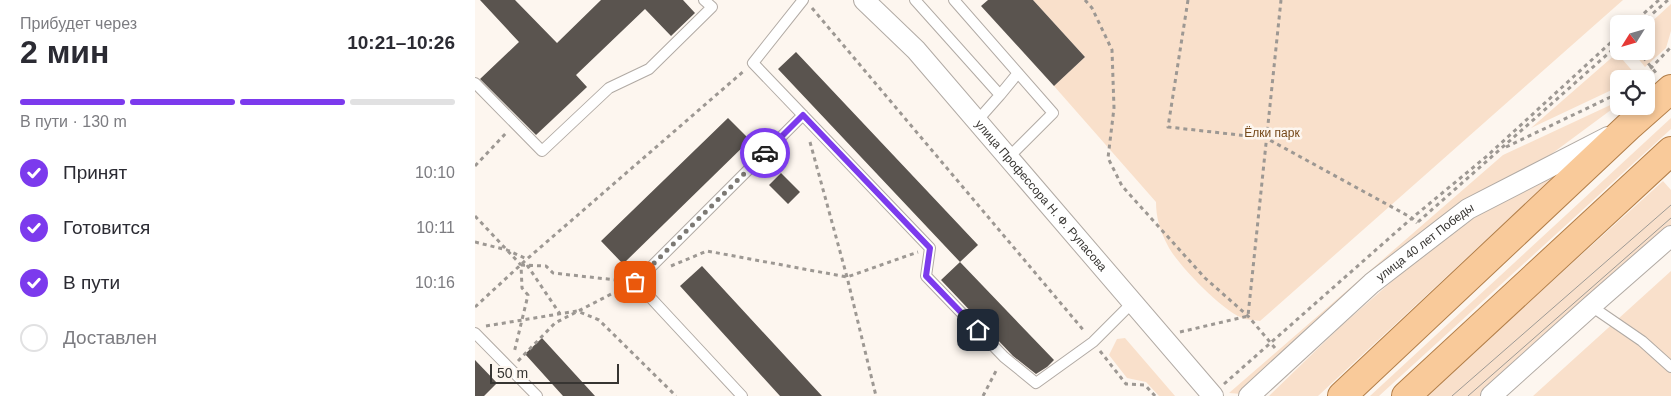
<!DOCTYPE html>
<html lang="ru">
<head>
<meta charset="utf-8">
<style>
	body { margin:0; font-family:Arial,sans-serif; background:#f7f7f7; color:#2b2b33; height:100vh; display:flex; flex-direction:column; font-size:19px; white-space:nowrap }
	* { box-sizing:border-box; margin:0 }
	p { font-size:16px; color:#7c7c81 }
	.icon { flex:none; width:28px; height:28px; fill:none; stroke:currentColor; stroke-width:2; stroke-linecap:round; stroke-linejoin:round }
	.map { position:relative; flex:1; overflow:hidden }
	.sheet { display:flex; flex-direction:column; background:#fff; width:475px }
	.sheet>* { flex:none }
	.needle { width:32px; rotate:233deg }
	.tools { position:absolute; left:1135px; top:15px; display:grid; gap:10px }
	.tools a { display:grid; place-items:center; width:45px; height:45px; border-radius:8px; background:#fff; box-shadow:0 2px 8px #0003; font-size:25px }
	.scale { position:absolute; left:15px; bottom:12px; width:129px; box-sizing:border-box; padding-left:5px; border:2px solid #373532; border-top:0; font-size:14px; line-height:18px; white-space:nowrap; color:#373532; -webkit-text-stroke:4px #fdf6ef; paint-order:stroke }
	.pin { position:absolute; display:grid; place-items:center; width:42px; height:42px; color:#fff; margin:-21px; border-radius:10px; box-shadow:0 2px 8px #0006 }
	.courier { position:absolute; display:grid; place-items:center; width:50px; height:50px; margin:-25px; border:4px solid #7c3aed; border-radius:50%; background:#fff; color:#222; box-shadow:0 1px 6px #0007 }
	.overview em { font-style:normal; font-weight:700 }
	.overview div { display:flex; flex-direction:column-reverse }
	.overview { display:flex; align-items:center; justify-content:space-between; height:85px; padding:0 20px }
	h1 { font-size:32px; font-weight:700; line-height:38px }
	.bar { display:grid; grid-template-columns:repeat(4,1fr); gap:8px 5px; align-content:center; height:60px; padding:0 20px }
	.bar i { height:6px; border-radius:4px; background:#e1e1e2 }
	.bar .selected { background:#7c3aed }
	.bar p { grid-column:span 4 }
	ol { padding:0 20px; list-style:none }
	li { display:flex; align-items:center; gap:15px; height:55px }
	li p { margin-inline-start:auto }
	li .icon { padding:5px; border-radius:50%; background:#7c3aed; color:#fff; stroke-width:4 }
	li:last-child { color:#7c7c81 }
	li i { width:28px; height:28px; border:2px solid #e1e1e2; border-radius:50% }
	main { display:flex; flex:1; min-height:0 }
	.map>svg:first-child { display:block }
</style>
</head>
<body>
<main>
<section class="sheet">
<div class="overview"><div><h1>2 мин</h1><p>Прибудет через</p></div><em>10:21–10:26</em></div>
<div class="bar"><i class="selected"></i><i class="selected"></i><i class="selected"></i><i></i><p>В пути · 130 m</p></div>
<ol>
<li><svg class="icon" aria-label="check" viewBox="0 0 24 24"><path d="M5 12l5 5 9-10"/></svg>Принят<p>10:10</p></li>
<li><svg class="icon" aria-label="check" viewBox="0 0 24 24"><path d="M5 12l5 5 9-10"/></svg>Готовится<p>10:11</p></li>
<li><svg class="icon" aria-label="check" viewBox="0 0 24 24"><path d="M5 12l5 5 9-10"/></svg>В пути<p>10:16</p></li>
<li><i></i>Доставлен</li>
</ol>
</section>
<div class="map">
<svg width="1196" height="396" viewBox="0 0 1196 396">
	<rect width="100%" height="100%" fill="#fdf6ef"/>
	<path fill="#f9e0cb" d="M558,0h590l-363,321c-5,-1 -11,-1 -15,-2 -20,-5 -68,-55 -77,-73 -8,-15 -12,-28 -12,-44l-102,-116 31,-29z
		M1196,4v27l-5,17 -21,19 -13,-16h14v-24z
		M1142,53l18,21 -5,5h-11l-1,8 -87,41z
		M1144,101v3l-73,54 -81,41 -94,80 -129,115 -13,-1 274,-238z
		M1196,118v11l-292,267h-9z
		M1082,174l-239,222h-49l72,-70 98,-86 61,-38z
		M1188,181l8,9v35l-191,171h-55z
		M1196,271v125h-138z
		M650,338l50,58h-16l-13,-14 -19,-4 -18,-23 8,-16z"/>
	<path fill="#5a544f" d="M5,0h35l42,43 44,-43h82l12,13 -24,23 -26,-27 -69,66 11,12 -51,48 -56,-56 39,-37z
		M513,0h45l52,57 -31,29 -73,-80z
		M321,52l182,193 -18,17 -182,-193z
		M253,118l22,22 -127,124 -22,-23z
		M306,173l19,19 -12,12 -19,-19z
		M485,262l94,98 -7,7 -11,7 -23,-18 -72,-76z
		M227,266l120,130h-42l-100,-110z
		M67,338l53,58h-32l-38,-42z
		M0,360l22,23 -13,13h-9z"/>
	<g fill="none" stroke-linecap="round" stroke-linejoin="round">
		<g stroke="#b1aaa4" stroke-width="12">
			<path id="lane" d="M328,0l-50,63 177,185 -4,28 78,81 32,26 57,-41 39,-39
				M440,0l85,95 -23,26
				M479,0l99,113 -45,45
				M0,83l67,68 67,-63 40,-19 63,-62 -8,-7
				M525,95l18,-22
				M1116,306l51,35 29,26
				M0,333l62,63
				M267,396l-106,-114 167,-167"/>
		</g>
		<g stroke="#b1aaa4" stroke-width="22">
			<g id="street">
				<path id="s1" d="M389,0l52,50 297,346"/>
				<path id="s2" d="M774,396l123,-113 96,-74 140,-72"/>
				<path d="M1016,396l100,-90 80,-70"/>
			</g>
		</g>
		<g stroke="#b27e49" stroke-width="30">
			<path id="primary" d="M867,396l286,-269 43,-38
				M931,396l265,-245"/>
		</g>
		<path stroke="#9d9893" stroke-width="3" stroke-dasharray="4 4" stroke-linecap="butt" d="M610,0l7,8 20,42 2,58 -6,50 14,28 83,92 43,38 27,32
			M713,0l-20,127 98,11 146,80 5,5
			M337,8l273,324
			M1157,24l27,-24
			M1166,24l27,-24
			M1163,51l19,23
			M1163,79l13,-11 20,-21
			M335,142l37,135 29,119
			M1031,147l113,-54
			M0,166l32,-34
			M0,216l46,49 1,23 6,7 -14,58
			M943,222l201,-178
			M0,242l32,8 20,9
			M46,265l25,1 7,7 72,8
			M52,265l33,49
			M196,266l36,-15 140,26 71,-25
			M0,307l52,-48 218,-189
			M11,326l91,-15 22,9 77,76
			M705,332l68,-16 33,-316
			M625,351l26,33 19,1 10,11
			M43,361l37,-38 70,-36
			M749,384l188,-166 75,-62 132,-121
			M508,396l14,-27"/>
		<use href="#lane" stroke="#fff" stroke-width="10"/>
		<use href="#street" stroke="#fff" stroke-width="20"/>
		<use href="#primary" stroke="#f9ca9a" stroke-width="28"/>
		<path stroke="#9e9a95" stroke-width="1" d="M977,396l219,-191
			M993,396l203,-178"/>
	</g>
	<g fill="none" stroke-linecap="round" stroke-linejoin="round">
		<path stroke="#7c7974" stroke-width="5" stroke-dasharray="0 9" d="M160,282l130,-129"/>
		<path stroke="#7c3aed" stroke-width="6" d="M290,153l38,-38 127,133 -4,28 52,54"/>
	</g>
	<g text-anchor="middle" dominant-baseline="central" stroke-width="5" stroke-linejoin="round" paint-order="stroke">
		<g font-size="12" fill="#744819" stroke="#fdf6ef">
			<text x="797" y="133">Ёлки парк</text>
		</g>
		<g font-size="12" fill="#373532" stroke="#fdf6ef">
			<text stroke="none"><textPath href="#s1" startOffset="264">улица Профессора Н. Ф. Рупасова</textPath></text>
			<text stroke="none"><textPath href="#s2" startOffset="234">улица 40 лет Победы</textPath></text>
		</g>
	</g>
</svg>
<div class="tools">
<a><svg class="needle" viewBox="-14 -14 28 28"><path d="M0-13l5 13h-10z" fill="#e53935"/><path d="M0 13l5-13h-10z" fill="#7c7c81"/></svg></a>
<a><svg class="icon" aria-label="locate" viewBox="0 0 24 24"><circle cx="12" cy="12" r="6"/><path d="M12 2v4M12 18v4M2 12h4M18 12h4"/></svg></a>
</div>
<div class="scale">50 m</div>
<div class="pin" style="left:160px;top:282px;background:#ea580c"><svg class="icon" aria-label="bag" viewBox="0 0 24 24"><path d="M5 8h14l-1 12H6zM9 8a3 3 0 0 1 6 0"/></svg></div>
<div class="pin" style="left:503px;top:330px;background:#1f2937"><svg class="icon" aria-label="home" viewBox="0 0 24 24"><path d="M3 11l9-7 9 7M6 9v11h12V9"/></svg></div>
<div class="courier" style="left:290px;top:153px"><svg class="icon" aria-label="car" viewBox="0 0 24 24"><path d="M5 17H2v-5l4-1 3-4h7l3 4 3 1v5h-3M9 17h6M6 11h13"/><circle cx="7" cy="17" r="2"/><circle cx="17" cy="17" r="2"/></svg></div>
</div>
</main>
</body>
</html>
